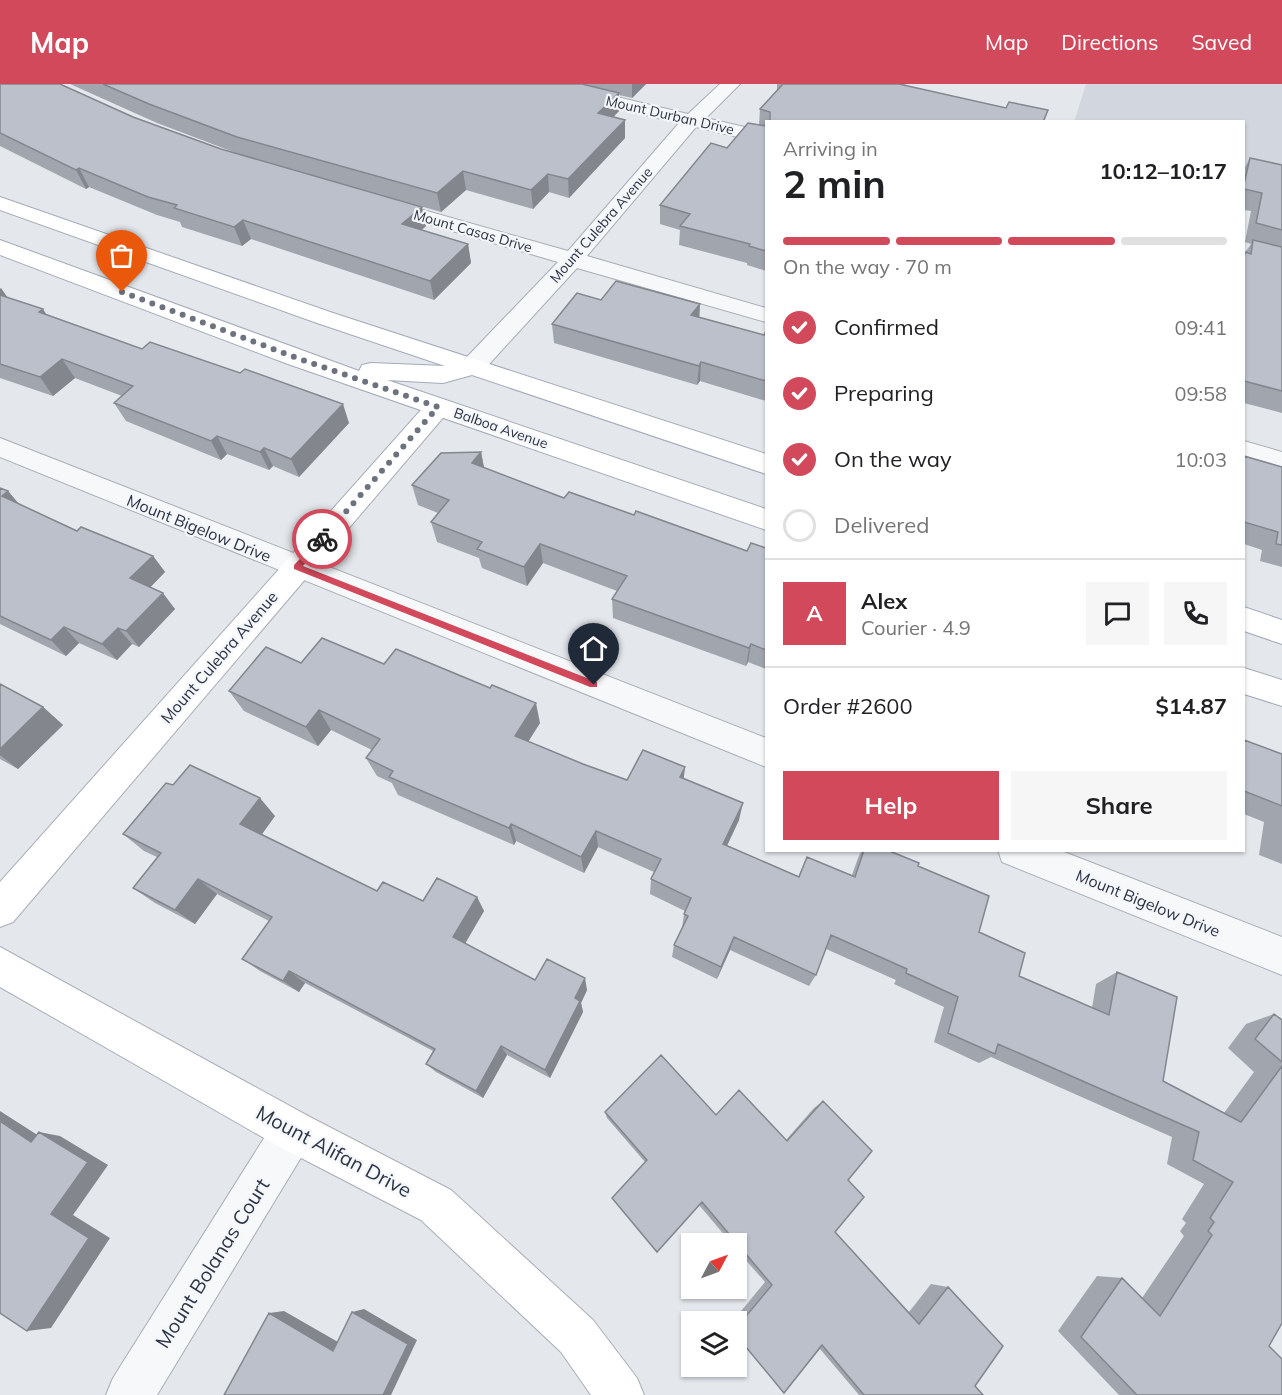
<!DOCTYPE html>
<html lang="en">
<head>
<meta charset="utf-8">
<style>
	body { margin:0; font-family:Mulish,sans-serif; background:#f6f6f6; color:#202124; height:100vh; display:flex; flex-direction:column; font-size:22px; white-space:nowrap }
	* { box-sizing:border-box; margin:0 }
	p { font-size:20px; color:#757577 }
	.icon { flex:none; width:33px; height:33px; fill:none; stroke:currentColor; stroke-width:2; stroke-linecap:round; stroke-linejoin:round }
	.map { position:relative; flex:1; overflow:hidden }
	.side { position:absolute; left:765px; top:36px; width:480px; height:732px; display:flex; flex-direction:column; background:#fff; border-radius:0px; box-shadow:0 2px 4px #0004 }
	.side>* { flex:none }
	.needle { width:39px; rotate:49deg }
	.tools { position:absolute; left:681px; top:1149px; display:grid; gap:12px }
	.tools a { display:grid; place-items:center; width:66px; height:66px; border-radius:0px; background:#fff; box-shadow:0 2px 4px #0004; font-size:30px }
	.pin { position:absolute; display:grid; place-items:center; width:51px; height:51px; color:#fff; margin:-62px -26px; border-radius:50% 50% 50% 0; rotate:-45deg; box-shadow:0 0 6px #0007 }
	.pin .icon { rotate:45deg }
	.courier { position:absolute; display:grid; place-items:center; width:60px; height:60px; margin:-30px; border:4px solid #d1495b; border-radius:50%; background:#fff; color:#222; box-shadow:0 2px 8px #0007 }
	.overview em { font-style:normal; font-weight:700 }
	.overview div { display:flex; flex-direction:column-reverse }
	.overview { display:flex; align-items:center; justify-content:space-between; height:102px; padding:0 18px }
	h1 { font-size:39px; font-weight:700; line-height:45px }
	.bar { display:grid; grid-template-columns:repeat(4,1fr); gap:9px 6px; align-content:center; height:72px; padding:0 18px }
	.bar i { height:8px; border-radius:4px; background:#e0e0e0 }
	.bar .on { background:#d1495b }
	.bar p { grid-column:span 4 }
	.line { display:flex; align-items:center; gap:15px; padding:0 18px; border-top:2px solid #e0e0e0 }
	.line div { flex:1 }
	.round { display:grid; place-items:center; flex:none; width:63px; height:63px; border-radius:0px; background:#f6f6f6 }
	ol { padding:0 18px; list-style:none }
	li { display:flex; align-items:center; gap:18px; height:66px }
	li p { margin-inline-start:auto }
	li .icon { padding:6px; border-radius:50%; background:#d1495b; color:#fff; stroke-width:4 }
	li:last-child { color:#757577 }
	li i { width:33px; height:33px; border:3px solid #e0e0e0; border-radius:50% }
	.button { display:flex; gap:12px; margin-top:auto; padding:12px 18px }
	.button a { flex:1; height:69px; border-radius:0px; background:#d1495b; color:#fff; font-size:24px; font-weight:700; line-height:69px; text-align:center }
	.button a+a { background:#f6f6f6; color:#202124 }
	header { display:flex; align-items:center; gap:36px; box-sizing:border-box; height:84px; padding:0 30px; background:#d1495b; color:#fff }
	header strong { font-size:28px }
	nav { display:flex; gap:33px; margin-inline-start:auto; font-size:21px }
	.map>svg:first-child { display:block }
</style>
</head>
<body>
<header>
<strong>Map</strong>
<nav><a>Map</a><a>Directions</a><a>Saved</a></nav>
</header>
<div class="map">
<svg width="1282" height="1311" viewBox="0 0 1282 1311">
	<rect width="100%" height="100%" fill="#e4e7ec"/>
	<path fill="#d2d6de" d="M1086,0h196v92l-38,-9v-45h-170z"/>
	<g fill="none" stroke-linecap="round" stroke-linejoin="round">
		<g stroke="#a9aeb7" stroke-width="2">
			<path id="street" d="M530,0h33l125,30 32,-30h20l-34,34 60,14v12l-70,-17 -109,129 179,52v14l-189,-54 -95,104 -9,2 -9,-2 -3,-6 3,-6 94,-98 -184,-54 -4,-4 4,-4 7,-2 7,2 180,51 111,-128 -147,-35z
				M0,354l766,300v29l-766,-310z
				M1244,357l38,11v18l-38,-11z
				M998,766h61l223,87v38l-280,-113z
				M293,1026l15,6 6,15 -6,15 -151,249h-51l7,-17 165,-262z"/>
		</g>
		<g stroke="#a9aeb7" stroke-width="2">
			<path id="secondary" d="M438,314l9,3 4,6 -4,6 -434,509 -13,5v-45l429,-481z
				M0,863l308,169 143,74 142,130 44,58 7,17h-53l-30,-43 -140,-132 -143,-74 -278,-159z"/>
		</g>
		<g stroke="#a3abb8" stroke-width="2">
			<path id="primary" d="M0,113l333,116 433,141v20l-294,-99 -29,8 -56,-3 379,129v21l-478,-166 -288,-109v-15l359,131 3,-6 9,-2 74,3 -128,-43 -317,-113z
				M1244,523l38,13v24l-38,-13z
				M1244,584l38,12v26l-38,-12z"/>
		</g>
		<use href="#street" fill="#f7f8fa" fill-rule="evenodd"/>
		<use href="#secondary" fill="#fff" fill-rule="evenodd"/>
		<use href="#primary" fill="#fff" fill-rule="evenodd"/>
	</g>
	<path fill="#a1a5ae" d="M0,0l133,33 293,109 -5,4 47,14 3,19 -37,37 -183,-61 -9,7 -60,-19 -2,-5 -23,-7 -68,-28 -3,2 -86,-43z
		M70,0h576l-14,14 -13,-3v16l-6,6 12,21 -56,60 -20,-6 -16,17 -67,-19 -25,22 -197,-56 -87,-33z
		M777,0h129l-2,1 102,23 42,2 -4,12h-278v149l-19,-6v-2l-68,-18 1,-15 -20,-6v-19l67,-57 32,-23 1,-16 17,-18z
		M1250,74l32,7v248l-38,-10v-149l7,-10 -6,-2 6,-31 -7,-1v-41z
		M0,204l7,9 40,18 302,108 -50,54 -26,-11 -4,4 -42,-16 -6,6 -95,-39 -12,-18 8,-7 -47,-18 -22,18 -53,-18z
		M601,216l99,4 -1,13 65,18 2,-4v70l-66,-20 -3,4 -143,-42 -2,-19z
		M481,368l3,16 80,30 70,17 113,36 19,-3v121l-18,-7 -2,4 -133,-48 -1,-19 5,-8 -74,-28 -16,23 -45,-18 -3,-10 -42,-16 -6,-20 7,-9 -20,-8 -6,-20z
		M1244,372l38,11v100l-22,-6 2,-11 -18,-6z
		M0,404l8,3 11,13 58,27 76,25 12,16 -15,15 25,22 -36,38 -7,-3 -15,16 -38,-17 -13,13 -66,-32z
		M301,579l83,1 156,59 -12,18 55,23 44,16 58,-13 -2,12 56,41 -12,26 71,31 9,-20 45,18 6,-17 4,-8h25l31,16 101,110 73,32 4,-24 21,-12 46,109 61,32 30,-41 -26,-24 18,-24 28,-10 8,6v303l-13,23 13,49h-163l-61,-64 39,-55 25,2 20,20 42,-62 -4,-5 6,-8 -4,-4 22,-35 -37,-20 5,-27 -181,-80 -12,6 -45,-21 10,-35 -50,-23 2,-4 -70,-31 -10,26 -7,11 -79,-36 -13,29 -45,-22 2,-12 8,-17 2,-14 1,-3 -35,-17 1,-15 3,-7 -56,-25 -14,26 -68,-32 -2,4 -116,-50 -6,-12 -15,-7 -11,-18 6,-8 -41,-20 -13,16 -74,-35 -15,-20z
		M0,600l43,23 20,18 -45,44 -18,-10z
		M1244,656l38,14v110l-23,-9 5,-33 -20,-8z
		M275,732l-13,18 115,57 46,10 54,-4 7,14 -19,33 70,36 52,10 -6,13 2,9 -33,66 -43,-23 -24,43 -47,-26 -10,-8 7,-13 -128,-68 -6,9 -39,-21 -18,-12 27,-38 -52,-27 -22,30 -40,-21 -22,-15 24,-31 -13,-6 -21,-17z
		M823,1017l25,79 -13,52 74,80 22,-28 17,3 27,99 8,9h-124l-39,-46 -36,44 -48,-57v-14h-4l33,-40 -29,-33v-5h-4l-33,-39 -54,-43 -38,-44 -2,-6 111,3 70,25 28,-32z"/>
	<path fill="#83868d" d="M632,0h14l-14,14z
		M619,9v18l-20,21 -1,-19z
		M625,36v18l-56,60 -1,-19z
		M79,84l10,19 -3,2 -10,-19z
		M463,87l3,19 -25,22 -4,-19z
		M548,90l1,18 -16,17 -2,-19z
		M422,123l4,19 -19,17 -5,-19z
		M243,136l8,19 -9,7 -8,-19z
		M468,160l3,19 -37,37 -4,-19z
		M1,204l13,19 -14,-5v-13z
		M700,220l-1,19 -8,-8z
		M43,225l12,19 -16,-16z
		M62,275l13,19 -22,18 -13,-19z
		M701,278l-1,19 -3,4 2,-19z
		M343,320l6,19 -50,54 -8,-18z
		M217,352l10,18 -6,6 -10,-19z
		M264,364l9,18 -4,4 -9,-18z
		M481,368l4,21 -13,-10z
		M8,407l15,18 -21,-13z
		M540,460l3,19 -16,23 -3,-19z
		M153,472l12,16 -22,23 -13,-17z
		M163,509l12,16 -36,38 -13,-16z
		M64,543l15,16 -13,13 -15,-16z
		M118,544l14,16 -15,16 -15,-16z
		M751,560l-3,18 -2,4 3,-18z
		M536,619l4,20 -20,32 -5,-19z
		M43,623l20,18 -45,44 -18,-14v-6z
		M319,626l12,20 -13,16 -12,-19z
		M685,683l-2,18 -3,-8z
		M260,714l15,18 -18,25 -17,-17z
		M743,719l-4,17 -19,40 3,-16z
		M511,740l5,17 -2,4 -5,-17z
		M596,747l2,16 -14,26 -3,-16z
		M198,795l19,15 -22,30 -20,-14z
		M477,813l7,14 -23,39 -8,-13z
		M734,853l-4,13 -13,29 4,-12z
		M289,887l16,12 -6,9 -16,-11z
		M585,894l2,12 -6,13 2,9 -33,66 -5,-8 30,-72z
		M501,962l6,9 -24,43 -7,-7z
		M0,1027l53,34 -22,-3 -31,-21z
		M39,1048l21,4 48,29 -35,50 37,23 -59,90 -24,3 24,-117z
		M364,1225l53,31 -26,55h-8l-31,-83z
		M284,1227l61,35 -12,5 -64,-38z"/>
	<path fill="#bbc0ca" stroke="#83868d" stroke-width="1.5" d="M0,0h60l73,33 88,32 201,58 -20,17 66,20 -38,37 -187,-61 -9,7 -60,-19 3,-3 -29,-8 -69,-29 -3,2 -76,-37z
		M103,0h479l37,9 -21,20 27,7 -57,59 -20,-5 -17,16 -68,-19 -26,22 -200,-56 -88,-33z
		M783,0h116l107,24 3,-6 39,8 -5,12h-273v-10l-10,-3z
		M748,39l18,3v125l-17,-5 1,-2 -70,-18 10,-12 -30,-9 51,-62 16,5z
		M1250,74l32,7v65l-26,-7 6,-30 -18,-4v-5z
		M1253,156l29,7v144l-38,-10v-124l1,-5 6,2z
		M616,197l84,23 -9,11 73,20 2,-4v50l-65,-19 -2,4 -147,-42 25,-31 24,7z
		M0,211l43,14 -4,3 103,37 8,-7 90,31 5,-4 98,35 -52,55 -27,-11 -4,4 -43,-16 -6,5 -97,-38 19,-17 -71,-27 -22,18 -40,-13z
		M481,368l-9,11 92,35 5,-6 65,23 2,-4 111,40 4,-8 15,5v102l-15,-6 -2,4 -137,-49 15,-23 -87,-32 -16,23 -47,-18 5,-7 -51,-20 18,-22 -37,-15 29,-32z
		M1244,372l38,11v78l-6,-1 2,-12 -34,-10z
		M0,404l8,3 -6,5 75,35 4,-4 72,29 -23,22 33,15 -37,38 -8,-3 -16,16 -38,-17 -13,13 -51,-24z
		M322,554l62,26 12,-15 94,39 2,-3 44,18 -21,33 68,28 44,16 16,-30 42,17 -5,10 63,26 -20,41 76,33 8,-20 48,20 9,-27h23l32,13 -1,3 71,30 -10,36 46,21 -6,23 90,39 8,-43 60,25 -14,84 78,41 41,-56v257l-13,23 13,13v36h-145l-56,-58 41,-59 38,38 52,-81 -4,-4 6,-9 -4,-4 23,-36 -40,-22 6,-28 -201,-88 -3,10 -47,-21 10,-36 -52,-24 1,-4 -76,-34 -15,40 -82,-38 -13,30 -47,-22 14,-29 -4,-2 7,-16 -40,-19 10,-20 -65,-28 -15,26 -70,-33 -2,4 -120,-51 4,-6 -27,-13 14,-19 -61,-29 -13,17 -77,-36 37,-44 35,16z
		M0,600l43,23 -43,42z
		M1244,656l38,14v52l-38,-15z
		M190,681l70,33 -20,26 137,67 6,-9 40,19 14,-23 40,19 -24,40 82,43 12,-21 38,19 -10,20 5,3 -35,69 -44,-24 -25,45 -50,-27 9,-15 -146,-78 -6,10 -41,-22 30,-42 -74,-38 -23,31 -42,-22 28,-35 -38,-19 43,-51 7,2z
		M1274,930l8,6v42l-27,-23z
		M661,971l55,60 23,-25 48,51 36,-40 49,50 -24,29 16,17 -29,35 84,92 29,-37 55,59 -28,40 8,9h-119l-42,-50 -38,48 -48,-58v-7l36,-43 -70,-83 -45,50 -45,-54 35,-38 -42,-48z
		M0,1037l31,21 8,-10 49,30 -37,52 38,24 -62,93 -27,-18z
		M352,1228l56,32 -25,51h-159l45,-82 64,38z"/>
	<path fill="#d1495b" d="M322,452l3,1v5l-22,24 294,116v5h-7l-296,-118v-4z"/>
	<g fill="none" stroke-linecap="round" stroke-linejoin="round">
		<path stroke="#6c737f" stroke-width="6" stroke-dasharray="0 10.8" d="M122,208l175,66 141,49 -116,132"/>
	</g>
	<g text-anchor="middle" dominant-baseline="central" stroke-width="4.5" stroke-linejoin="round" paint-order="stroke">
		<g font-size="14" fill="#2b3445" stroke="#f4f6f9">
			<text transform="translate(670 31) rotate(13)">Mount Durban Drive</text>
			<text transform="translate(601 141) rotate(-49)">Mount Culebra Avenue</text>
			<text transform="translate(473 147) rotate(16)">Mount Casas Drive</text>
			<text transform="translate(501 344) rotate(19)">Balboa Avenue</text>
		</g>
		<g font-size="16" fill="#2b3445" stroke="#f4f6f9">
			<text transform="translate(199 444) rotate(22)">Mount Bigelow Drive</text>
			<text transform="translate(219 573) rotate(-49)">Mount Culebra Avenue</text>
			<text transform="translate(1148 819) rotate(22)">Mount Bigelow Drive</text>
		</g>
		<g font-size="20" fill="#2b3445" stroke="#f4f6f9">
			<text transform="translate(334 1067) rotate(28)">Mount Alifan Drive</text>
			<text transform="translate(212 1179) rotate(-58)">Mount Bolanas Court</text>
		</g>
	</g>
</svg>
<div class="tools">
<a><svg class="needle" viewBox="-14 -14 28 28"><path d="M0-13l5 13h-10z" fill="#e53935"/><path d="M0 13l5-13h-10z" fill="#757577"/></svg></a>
<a><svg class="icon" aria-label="layers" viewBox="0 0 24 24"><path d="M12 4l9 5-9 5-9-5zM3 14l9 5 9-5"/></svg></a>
</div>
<div class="pin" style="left:122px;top:208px;background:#ea580c"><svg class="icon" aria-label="bag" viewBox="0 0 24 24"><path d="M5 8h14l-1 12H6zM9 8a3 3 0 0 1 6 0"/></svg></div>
<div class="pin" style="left:594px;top:601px;background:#1f2937"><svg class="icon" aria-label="home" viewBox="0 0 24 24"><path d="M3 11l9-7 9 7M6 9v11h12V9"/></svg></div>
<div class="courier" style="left:322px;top:455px"><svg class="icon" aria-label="bike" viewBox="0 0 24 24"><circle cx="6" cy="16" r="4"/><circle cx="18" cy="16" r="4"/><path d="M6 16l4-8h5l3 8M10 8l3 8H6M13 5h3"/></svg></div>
<section class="side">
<div class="overview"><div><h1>2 min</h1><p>Arriving in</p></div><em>10:12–10:17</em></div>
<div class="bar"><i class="on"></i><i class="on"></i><i class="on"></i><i></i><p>On the way · 70 m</p></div>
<ol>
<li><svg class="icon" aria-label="check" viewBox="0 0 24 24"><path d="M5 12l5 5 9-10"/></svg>Confirmed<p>09:41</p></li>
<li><svg class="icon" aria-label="check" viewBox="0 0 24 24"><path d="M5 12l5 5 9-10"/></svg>Preparing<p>09:58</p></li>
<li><svg class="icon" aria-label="check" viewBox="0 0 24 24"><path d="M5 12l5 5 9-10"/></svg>On the way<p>10:03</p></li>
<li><i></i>Delivered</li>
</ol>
<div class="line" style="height:108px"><b class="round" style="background:#d1495b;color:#fff">A</b><div><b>Alex</b><p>Courier · 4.9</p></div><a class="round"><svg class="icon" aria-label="chat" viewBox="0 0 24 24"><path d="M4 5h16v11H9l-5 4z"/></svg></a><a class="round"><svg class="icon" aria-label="phone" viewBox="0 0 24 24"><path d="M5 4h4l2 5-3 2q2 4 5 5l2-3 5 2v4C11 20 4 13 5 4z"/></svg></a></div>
<div class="line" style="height:78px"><div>Order #2600</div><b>$14.87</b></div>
<div class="button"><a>Help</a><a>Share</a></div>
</section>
</div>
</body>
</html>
